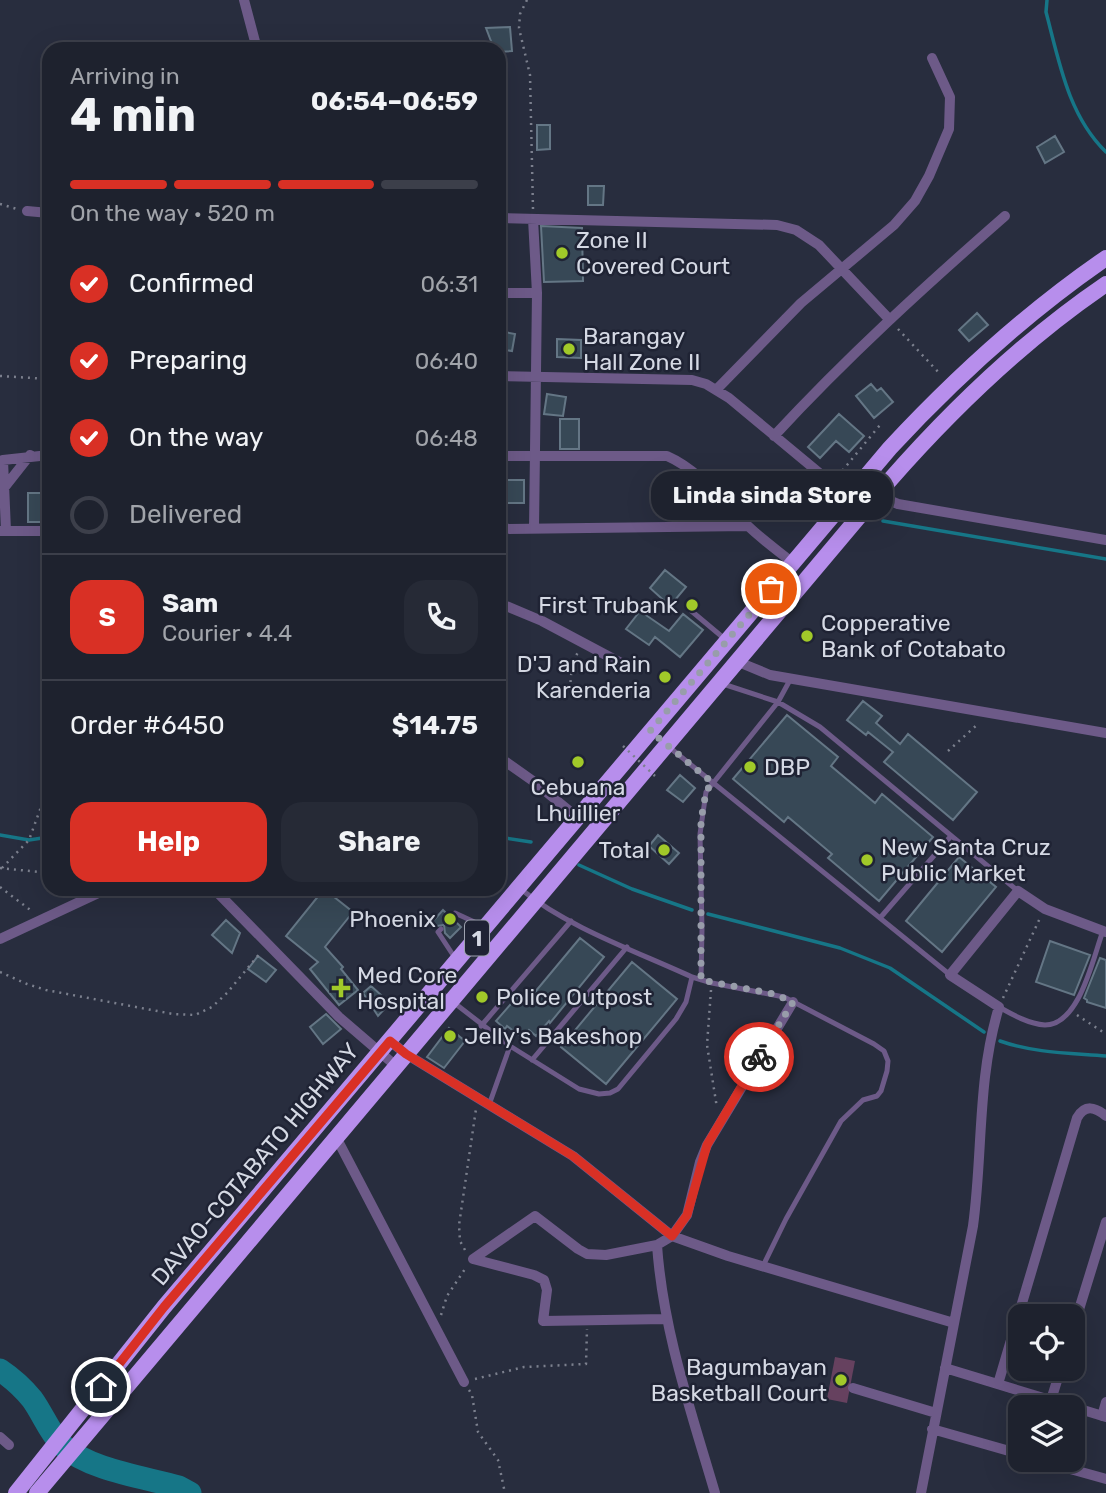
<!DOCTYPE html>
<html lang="en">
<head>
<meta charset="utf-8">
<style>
	body { margin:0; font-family:Rubik,sans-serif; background:#262a36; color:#f1f3f6; height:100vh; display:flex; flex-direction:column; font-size:26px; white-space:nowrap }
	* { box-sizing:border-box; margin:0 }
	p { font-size:23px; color:#a1a4aa }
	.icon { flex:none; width:38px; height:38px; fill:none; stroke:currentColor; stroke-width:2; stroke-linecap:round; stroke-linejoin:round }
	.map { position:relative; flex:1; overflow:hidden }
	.drawer { position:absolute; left:42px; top:42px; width:464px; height:854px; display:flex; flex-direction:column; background:#1e222e; border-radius:21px; box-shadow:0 7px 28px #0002,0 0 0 2px #3c3f4a }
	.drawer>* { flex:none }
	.tools { position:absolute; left:1008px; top:1304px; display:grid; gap:14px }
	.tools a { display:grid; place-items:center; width:77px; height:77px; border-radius:14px; background:#1e222e; box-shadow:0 7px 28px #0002,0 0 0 2px #3c3f4a; font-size:35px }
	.pin { position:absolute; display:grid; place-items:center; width:60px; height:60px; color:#fff; margin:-30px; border:4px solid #fff; border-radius:50%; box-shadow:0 2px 7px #0007 }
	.courier { position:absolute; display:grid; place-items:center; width:70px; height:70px; margin:-35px; border:5px solid #d93025; border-radius:50%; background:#fff; color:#222; box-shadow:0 2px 9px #0007 }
	.bubble { position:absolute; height:49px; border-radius:21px; background:#1e222e; box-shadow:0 7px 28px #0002,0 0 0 2px #3c3f4a; font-size:23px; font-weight:700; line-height:49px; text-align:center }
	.summary em { font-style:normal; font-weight:700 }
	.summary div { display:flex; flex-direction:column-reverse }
	.summary { display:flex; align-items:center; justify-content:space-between; height:119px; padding:0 28px }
	h1 { font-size:46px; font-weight:700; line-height:52px }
	.bar { display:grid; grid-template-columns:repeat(4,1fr); gap:10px 7px; align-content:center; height:84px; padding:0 28px }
	.bar i { height:9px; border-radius:5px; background:#3c3f4a }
	.bar .current { background:#d93025 }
	.bar p { grid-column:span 4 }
	.line { display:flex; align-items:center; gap:18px; padding:0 28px; border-top:2px solid #3c3f4a }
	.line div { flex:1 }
	.round { display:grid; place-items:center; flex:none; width:74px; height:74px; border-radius:21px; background:#262a36 }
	ol { padding:0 28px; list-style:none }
	li { display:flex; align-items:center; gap:21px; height:77px }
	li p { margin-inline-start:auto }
	li .icon { padding:7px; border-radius:50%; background:#d93025; color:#fff; stroke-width:4 }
	li:last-child { color:#a1a4aa }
	li i { width:38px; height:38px; border:4px solid #3c3f4a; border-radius:50% }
	.cta { display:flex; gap:14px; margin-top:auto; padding:14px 28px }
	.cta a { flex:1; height:80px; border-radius:21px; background:#d93025; color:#fff; font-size:28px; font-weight:700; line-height:80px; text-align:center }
	.cta a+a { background:#262a36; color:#f1f3f6 }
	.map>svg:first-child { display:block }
</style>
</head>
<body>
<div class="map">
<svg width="1106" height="1493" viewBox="0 0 1106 1493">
	<rect width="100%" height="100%" fill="#282d3e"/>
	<path fill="#66415f" d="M835,1357l20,4 -8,42 -20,-4z"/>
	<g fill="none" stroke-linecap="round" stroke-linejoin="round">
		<path stroke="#167687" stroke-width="3.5" d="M1047,0l-1,12c13,49 22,103 60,140
			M883,521l223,38
			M0,835l29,5 20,-3
			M499,837l32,5
			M579,865l53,24 60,21
			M708,914l132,34 50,20 94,64
			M1000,1041c34,12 70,12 106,15"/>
		<path stroke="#167687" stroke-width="23" d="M0,1370c12,8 23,18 32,29 11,15 17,33 30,46 27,25 82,32 117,42l11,6"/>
	</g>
	<path fill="#374856" stroke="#647685" stroke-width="2" d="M510,27l2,24 -13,1v-3h-5l-8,-21z
		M537,125h13v24l-13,1z
		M1055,136l9,16 -19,11 -8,-16z
		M588,186h16l-1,19h-15z
		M541,226l41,2 1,53 -39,1z
		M977,313l11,12 -19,16 -10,-11z
		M499,331l16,3 -3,17 -13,-2z
		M557,339l24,1v18l-24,-1z
		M871,384l6,7 4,-3 12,14 -19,16 -18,-22z
		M547,394l19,3 -3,19 -19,-2z
		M839,414l25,22 -15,16 -13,-11 -16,17 -12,-11z
		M560,419h19v30h-19z
		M499,480h25v23h-25z
		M28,493h21v29h-21z
		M665,570l21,17 -16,19 -20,-18z
		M640,611l29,20 14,-17 20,16 -23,27 -25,-20 -6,8 -23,-16z
		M863,701l19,15 -6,7 24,21 8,-10 69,58 -24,28 -69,-58 9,-10 -25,-20 -2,3 -19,-15z
		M787,715l51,42 -7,9 44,37 7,-9 51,43 -54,64 -51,-43 4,-4 -44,-37 -4,5 -51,-43z
		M680,775l15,13 -12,14 -16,-12z
		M658,835l21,18 -10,11 -20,-18z
		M959,857l37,30 -54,65 -36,-31z
		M324,889l29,23 -28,35 18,20 -2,2 17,21 -19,15 -29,-36 8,-7 -32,-26z
		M443,910l4,4v8l8,-1 6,6 -11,11 -5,-5 -1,-8 -7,1 -4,-5z
		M226,920l14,13 -8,20 -20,-18z
		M580,938l24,19 -54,66 -1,-2 -13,15 -7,-6 -6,8 -16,-12 -2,3 -9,-8 21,-24 8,7z
		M1050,941l40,14 -16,40 -38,-13z
		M258,956l18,14 -10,12 -18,-13z
		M1100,958l6,2v48l-19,-6v-2l-3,-2z
		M632,962l45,37 -71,85 -45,-37z
		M371,986l19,17 -12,13 -15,-23z
		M326,1014l15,15 -18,15 -13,-17z
		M449,1028l16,13 -21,27 -17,-11z"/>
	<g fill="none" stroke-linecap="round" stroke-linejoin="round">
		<path stroke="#7c808e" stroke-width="2.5" stroke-dasharray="2 5" stroke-linecap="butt" d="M527,0l-7,14 -1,14 11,47 3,134
			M0,204l17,5
			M898,329l43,46
			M0,376l49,3
			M838,476l42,-51
			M570,689l2,-25 6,-12
			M948,751l31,-28
			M0,868l49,5
			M2,868l27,-28 12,-33 8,-11
			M0,887l33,25
			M0,972l27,12 19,6 127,24 22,1 17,-8 15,-14 34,-41
			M711,990l-4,55 10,63
			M1003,998l37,-80
			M1077,1015l29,19
			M465,1250l-5,-9 -1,-16 17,-116
			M441,1315l6,-19 20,-30
			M475,1379l49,-12 62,-3 1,-35
			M469,1390l3,5 6,37 20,28 7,33"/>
		<path stroke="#6d5a88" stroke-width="5" d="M689,609l37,31
			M723,684l55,18 42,25 198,164
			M669,747l280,227
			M522,890c45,37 116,62 170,87l20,6 72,14 90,47 10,7 4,10 -1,10 -6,20 -4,5 -14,4 -22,21 -55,98 -23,47
			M451,918l4,-5 28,13
			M880,918l71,-82
			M441,929l-3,3 17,26
			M701,980l1,-51 -2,-95 6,-42 72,-90 12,-22
			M435,988l75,58 69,43 20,5 11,-1 8,-4 58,-70 10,-17 6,-25
			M999,1007c14,8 30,17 46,18 35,0 48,-68 58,-94
			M481,1026l90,-105
			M532,1060l95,-113
			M489,1105l21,-59"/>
		<path stroke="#6d5a88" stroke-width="10" d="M244,0l13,49
			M27,211l22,2
			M499,218l278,7 19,5 23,15 70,74
			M533,219l4,74 -3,236
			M499,293h38
			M499,376l193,4 14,4 23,14 135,112
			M717,389l84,-86 93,-78 21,-24 14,-25 20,-47 1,-32 -18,-39
			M774,436c73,-79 151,-150 231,-220
			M499,456h168c32,14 54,44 79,68 14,14 31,26 47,39
			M860,482l16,13 22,9 208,36
			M4,488l26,-33
			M499,529l249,-3
			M1,531h48
			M6,531l-3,-71 46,-5
			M499,603l43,18 79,42
			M736,661l34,14 336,58
			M499,757l34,24 45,37
			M214,889l125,128 57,49
			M0,939l107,-50
			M390,1041l16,13 167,102 99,80 56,20 226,67
			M336,1137l128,245
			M657,1245c6,86 34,166 58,248
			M473,1259l62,-43 43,33 9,5 19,1 51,-10 15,-9 15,-21 13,-53 7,-17 86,-143
			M473,1259l61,16 10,5 3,10 -4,31 123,-2
			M1073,1329l33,-107
			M945,1368l161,49
			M998,1384l79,-266c8,-14 18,-11 29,-2
			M853,1388l83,25
			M1051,1400l10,-32
			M1102,1416l4,-14
			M932,1429l88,25
			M0,1437l9,8
			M1038,1460l68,19
			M921,1493l52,-267c10,-73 4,-147 26,-219l-49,-32 68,-84 27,18 61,23"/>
		<path stroke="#b78eec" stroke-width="16" d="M16,1493l148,-186 726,-859c66,-71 136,-135 216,-190
			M37,1493l852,-1012c65,-74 136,-142 217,-197"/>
		<path stroke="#7c808e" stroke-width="2.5" stroke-dasharray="2 5" stroke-linecap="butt" d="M623,746l32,30"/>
	</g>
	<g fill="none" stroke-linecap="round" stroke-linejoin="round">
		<path stroke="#989daa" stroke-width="7" stroke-dasharray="0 12.6" d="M759,1057l34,-55 -19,-8 -73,-14v-160l5,-28 6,-10 -62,-51 121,-142"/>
		<path stroke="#d93025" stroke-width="9" d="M101,1387l63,-80 226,-266 16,13 167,102 99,80 15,-21 20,-70 52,-88"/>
	</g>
	<g fill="#a1c929" stroke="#1f2334" stroke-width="2.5">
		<circle cx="562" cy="253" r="7"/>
		<circle cx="569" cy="349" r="7"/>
		<circle cx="692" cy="605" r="7"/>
		<circle cx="807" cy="636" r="7"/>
		<circle cx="665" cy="677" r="7"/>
		<circle cx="578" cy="762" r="7"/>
		<circle cx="750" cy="767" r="7"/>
		<circle cx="664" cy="850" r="7"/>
		<circle cx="867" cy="860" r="7"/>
		<circle cx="450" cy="919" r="7"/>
		<path d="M337.5 977.5h7v7h7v7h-7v7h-7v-7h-7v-7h7z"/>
		<circle cx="482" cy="997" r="7"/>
		<circle cx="450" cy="1036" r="7"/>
		<circle cx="841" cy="1380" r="7"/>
	</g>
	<g text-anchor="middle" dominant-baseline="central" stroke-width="5" stroke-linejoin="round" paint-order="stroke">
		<rect fill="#1f2334" stroke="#9ea2af" stroke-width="2" x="465" y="920.5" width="24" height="35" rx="5"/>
		<g font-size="21" font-weight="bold" fill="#d5d9e4">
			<text x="477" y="938">1</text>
		</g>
		<g font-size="23" fill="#d5d9e4" stroke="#1f2334" text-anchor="start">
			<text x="576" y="240">Zone II<tspan x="576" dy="26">Covered Court</tspan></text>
			<text x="583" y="336">Barangay<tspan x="583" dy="26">Hall Zone II</tspan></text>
			<text x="678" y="605" text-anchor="end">First Trubank</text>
			<text x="821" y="623">Copperative<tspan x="821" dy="26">Bank of Cotabato</tspan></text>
			<text x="651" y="664" text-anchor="end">D'J and Rain<tspan x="651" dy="26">Karenderia</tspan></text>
			<text x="764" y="767">DBP</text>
			<text x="578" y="787" text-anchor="middle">Cebuana<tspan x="578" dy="26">Lhuillier</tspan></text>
			<text x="881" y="847">New Santa Cruz<tspan x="881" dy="26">Public Market</tspan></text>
			<text x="650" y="850" text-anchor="end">Total</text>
			<text x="436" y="919" text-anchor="end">Phoenix</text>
			<text x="357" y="975">Med Core<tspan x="357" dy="26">Hospital</tspan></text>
			<text x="496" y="997">Police Outpost</text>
			<text x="464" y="1036">Jelly's Bakeshop</text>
			<text x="827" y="1367" text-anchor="end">Bagumbayan<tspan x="827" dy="26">Basketball Court</tspan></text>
		</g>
		<g font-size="23" fill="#d5d9e4" stroke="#1f2334">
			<text transform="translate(255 1164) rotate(-50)">DAVAO-COTABATO HIGHWAY</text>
		</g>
	</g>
</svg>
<div class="tools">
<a><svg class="icon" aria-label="locate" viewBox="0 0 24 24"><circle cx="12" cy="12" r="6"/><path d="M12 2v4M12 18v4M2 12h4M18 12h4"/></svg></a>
<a><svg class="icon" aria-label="layers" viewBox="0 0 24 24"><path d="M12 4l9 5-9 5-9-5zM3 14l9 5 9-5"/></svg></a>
</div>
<div class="pin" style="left:771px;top:589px;background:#ea580c"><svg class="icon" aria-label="bag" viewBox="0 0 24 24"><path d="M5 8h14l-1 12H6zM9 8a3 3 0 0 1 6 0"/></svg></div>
<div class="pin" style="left:101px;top:1387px;background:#1f2937"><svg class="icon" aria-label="home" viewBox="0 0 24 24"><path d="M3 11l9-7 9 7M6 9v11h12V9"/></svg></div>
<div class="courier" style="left:759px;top:1057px"><svg class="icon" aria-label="bike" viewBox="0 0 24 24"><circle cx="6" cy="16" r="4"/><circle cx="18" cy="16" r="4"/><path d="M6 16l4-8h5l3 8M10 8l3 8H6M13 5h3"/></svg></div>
<div class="bubble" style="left:651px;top:471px;width:242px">Linda sinda Store</div>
<section class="drawer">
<div class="summary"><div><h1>4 min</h1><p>Arriving in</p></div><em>06:54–06:59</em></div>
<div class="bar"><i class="current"></i><i class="current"></i><i class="current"></i><i></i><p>On the way · 520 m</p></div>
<ol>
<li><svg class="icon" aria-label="check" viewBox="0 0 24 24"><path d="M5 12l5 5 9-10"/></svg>Confirmed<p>06:31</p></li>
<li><svg class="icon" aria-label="check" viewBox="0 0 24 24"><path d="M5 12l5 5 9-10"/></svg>Preparing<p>06:40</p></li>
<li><svg class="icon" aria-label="check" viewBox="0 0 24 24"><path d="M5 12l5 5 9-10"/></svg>On the way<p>06:48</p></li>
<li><i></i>Delivered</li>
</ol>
<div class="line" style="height:126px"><b class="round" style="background:#d93025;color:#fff">S</b><div><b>Sam</b><p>Courier · 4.4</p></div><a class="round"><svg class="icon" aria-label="phone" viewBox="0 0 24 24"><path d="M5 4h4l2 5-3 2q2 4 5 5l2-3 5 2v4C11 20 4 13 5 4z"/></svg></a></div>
<div class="line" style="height:91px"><div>Order #6450</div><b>$14.75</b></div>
<div class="cta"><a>Help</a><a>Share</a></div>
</section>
</div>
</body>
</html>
